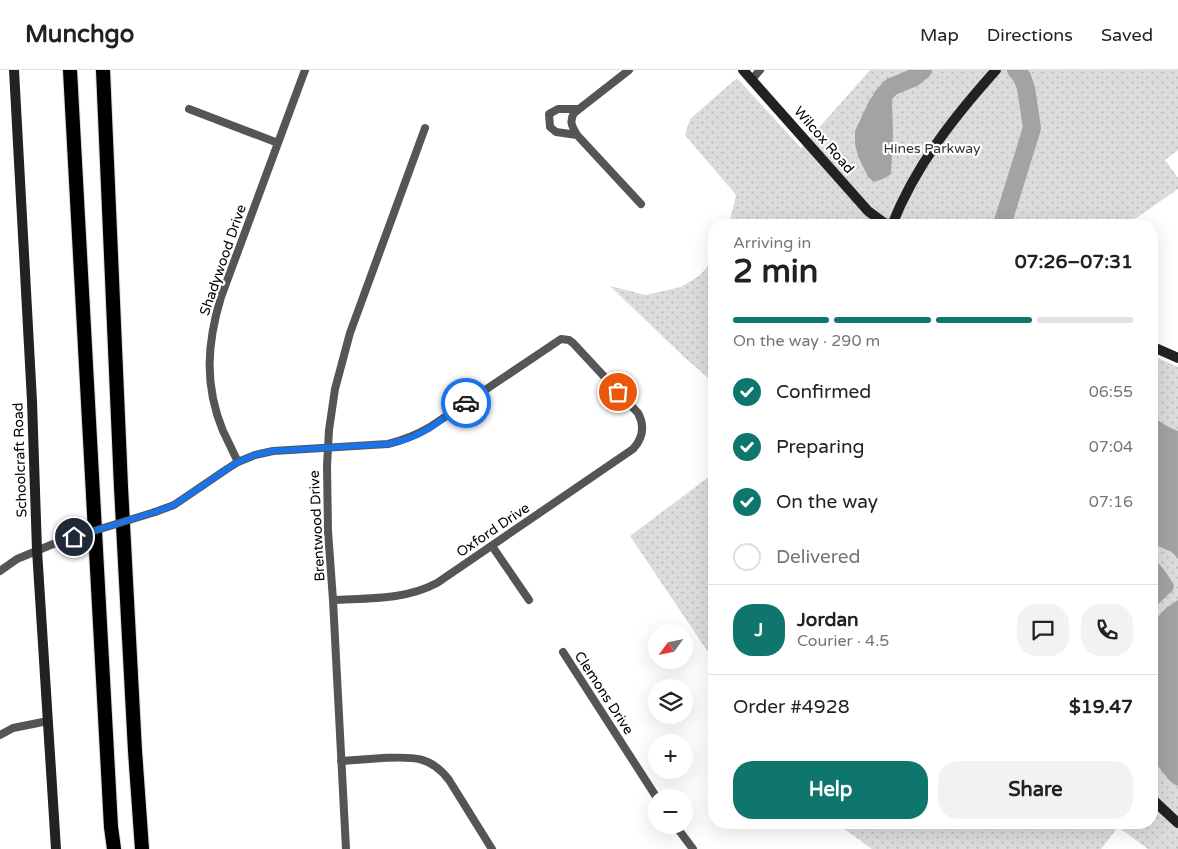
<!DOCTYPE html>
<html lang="en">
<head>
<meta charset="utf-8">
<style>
	body { margin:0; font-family:"Varela Round",sans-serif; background:#f2f2f2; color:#222; height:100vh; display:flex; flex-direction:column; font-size:19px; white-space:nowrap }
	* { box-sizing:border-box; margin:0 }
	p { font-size:16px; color:#767676 }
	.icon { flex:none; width:28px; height:28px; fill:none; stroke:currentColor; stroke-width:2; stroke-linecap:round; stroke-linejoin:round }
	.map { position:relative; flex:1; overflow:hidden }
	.details { position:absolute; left:708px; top:149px; width:450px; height:610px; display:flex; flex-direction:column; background:#fff; border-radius:20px; box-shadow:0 5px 20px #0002 }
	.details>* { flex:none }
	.needle { width:32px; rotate:237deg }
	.controls { position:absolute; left:648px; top:554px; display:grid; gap:10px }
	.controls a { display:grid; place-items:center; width:45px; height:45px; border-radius:50%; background:#fff; box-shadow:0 5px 20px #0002; font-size:25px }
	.pin { position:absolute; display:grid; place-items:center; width:42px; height:42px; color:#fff; margin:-21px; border:2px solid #fff; border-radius:50%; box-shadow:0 1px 5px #0007 }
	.courier { position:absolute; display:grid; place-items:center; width:50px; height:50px; margin:-25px; border:4px solid #1a73e8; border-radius:50%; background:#fff; color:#222; box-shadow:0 1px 6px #0007 }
	.overview em { font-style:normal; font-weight:700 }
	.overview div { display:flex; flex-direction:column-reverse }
	.overview { display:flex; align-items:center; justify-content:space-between; height:85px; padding:0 25px }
	h1 { font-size:32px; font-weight:700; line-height:38px }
	.bar { display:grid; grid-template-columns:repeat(4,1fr); gap:8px 5px; align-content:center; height:60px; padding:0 25px }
	.bar i { height:6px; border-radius:4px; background:#e0e0e0 }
	.bar .selected { background:#0f766e }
	.bar p { grid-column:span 4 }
	.line { display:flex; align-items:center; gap:12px; padding:0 25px; border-top:1px solid #e0e0e0 }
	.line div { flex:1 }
	.round { display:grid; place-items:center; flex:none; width:52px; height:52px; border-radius:20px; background:#f2f2f2 }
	ol { padding:0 25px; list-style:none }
	li { display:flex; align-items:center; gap:15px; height:55px }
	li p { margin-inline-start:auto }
	li .icon { padding:5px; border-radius:50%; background:#0f766e; color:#fff; stroke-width:4 }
	li:last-child { color:#767676 }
	li i { width:28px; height:28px; border:2px solid #e0e0e0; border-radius:50% }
	.cta { display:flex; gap:10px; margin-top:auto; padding:10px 25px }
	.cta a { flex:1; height:58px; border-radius:20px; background:#0f766e; color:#fff; font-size:20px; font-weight:700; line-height:58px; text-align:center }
	.cta a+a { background:#f2f2f2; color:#222 }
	header { display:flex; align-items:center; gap:30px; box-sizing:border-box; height:70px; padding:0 25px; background:#fff; border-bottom:1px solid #e0e0e0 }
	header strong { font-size:24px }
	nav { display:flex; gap:28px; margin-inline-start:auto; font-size:18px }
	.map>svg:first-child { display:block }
</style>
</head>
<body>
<header>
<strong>Munchgo</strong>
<nav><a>Map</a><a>Directions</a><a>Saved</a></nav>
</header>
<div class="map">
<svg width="1178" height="779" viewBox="0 0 1178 779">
	<defs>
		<pattern id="park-dots" width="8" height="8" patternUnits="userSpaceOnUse" patternTransform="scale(1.25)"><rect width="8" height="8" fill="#dcdcdc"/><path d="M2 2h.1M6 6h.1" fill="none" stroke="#bbb" stroke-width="1.8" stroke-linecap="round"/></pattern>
	</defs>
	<rect width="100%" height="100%" fill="#fff"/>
	<path fill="url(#park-dots)" d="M870,0h308v80l-13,10 13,18v11l-52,36h-397l7,-30 -51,-60 5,-16 47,-41 64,70z
		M714,190v123l-30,-26 -74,-71 36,9 35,-8 18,-11z
		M1151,285l27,12v482h-30l-30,-22 -17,22h-229l-36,-26 315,-1z
		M714,403v188l-84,-125z"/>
	<path fill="#a3a3a3" d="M888,16l3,1 2,4 -1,12 1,32 -2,39 -8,5 -9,3 -6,-5 -10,-21 -3,-12v-13l15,-32 9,-8z
		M1151,345c9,7 16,12 27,16v128l-6,-7 -21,-9z
		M1151,488c11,6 17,18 23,27l-1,5 -22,21z
		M1178,530v185l-1,1 -8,-6 -18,-23v-133l15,-16z"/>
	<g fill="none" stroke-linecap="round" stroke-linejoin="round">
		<path stroke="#a3a3a3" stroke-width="18" d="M878,37l4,-10 9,-10 22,-9 10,-8
			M1002,155l30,-97 -6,-40 -4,-11 -6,-7"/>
		<g stroke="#dbdbdb" stroke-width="16">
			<path id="highway" d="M70,0l41,757 3,22
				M103,0l18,417 14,264 7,98"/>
		</g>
		<path stroke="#555" stroke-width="8" d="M629,0l-55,43c-5,9 -2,13 3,22l64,69
			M752,9l8,-9
			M189,39l89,34
			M577,65l-21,-3 -6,-5 -1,-13 9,-5h21
			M238,392c-5,-10 -10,-21 -15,-31 -19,-46 -16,-88 -2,-134l84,-227
			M155,442l19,-7 53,-36 11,-7 17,-7 18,-4 115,-7c16,-4 27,-8 42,-17l131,-88 8,1 4,3 65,70c7,13 5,25 -5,36l-196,134c-32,17 -68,15 -104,17
			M492,476l37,54
			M0,501l17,-12 41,-17
			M563,582l94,146
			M0,665l13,-7 35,-7
			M341,691c14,-1 28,-2 42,-3 29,-1 47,-3 66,22l43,69
			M675,755l18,24
			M346,779l-13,-249 -5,-69 -1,-65 2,-36 6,-41 15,-56 75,-205"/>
		<path stroke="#222" stroke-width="10" d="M14,0l18,331 5,149 19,299
			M743,0l125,141 19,14
			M892,155c23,-59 62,-108 104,-155
			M1151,276l27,12
			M1151,728l27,25"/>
		<use href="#highway" stroke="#000" stroke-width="14"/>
		<path stroke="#555" stroke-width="8" d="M58,472l97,-30"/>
	</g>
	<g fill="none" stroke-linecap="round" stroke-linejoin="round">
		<path stroke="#595959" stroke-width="5" stroke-dasharray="0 9" d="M466,333l95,-64 8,1 4,3 45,49"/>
		<path stroke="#1a73e8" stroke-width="6" d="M74,467l81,-25 19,-7 53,-36 11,-7 17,-7 18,-4 115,-7 16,-4 11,-4 15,-8 36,-25"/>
	</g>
	<g text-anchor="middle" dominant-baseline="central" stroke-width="4.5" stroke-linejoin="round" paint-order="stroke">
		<g font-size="14" fill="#000" stroke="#fff">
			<text transform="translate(824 70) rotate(49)">Wilcox Road</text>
			<text transform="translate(223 190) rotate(-71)">Shadywood Drive</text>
			<text transform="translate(20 390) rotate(-92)">Schoolcraft Road</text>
			<text transform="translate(317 456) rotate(-93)">Brentwood Drive</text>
			<text transform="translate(493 460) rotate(-34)">Oxford Drive</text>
			<text transform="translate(604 623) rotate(57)">Clemons Drive</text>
		</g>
		<g font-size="14" fill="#333" stroke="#fff">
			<text x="932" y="78">Hines Parkway</text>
		</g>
	</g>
</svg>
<div class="controls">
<a><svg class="needle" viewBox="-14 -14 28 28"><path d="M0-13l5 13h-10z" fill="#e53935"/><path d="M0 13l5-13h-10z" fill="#767676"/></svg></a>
<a><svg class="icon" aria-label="layers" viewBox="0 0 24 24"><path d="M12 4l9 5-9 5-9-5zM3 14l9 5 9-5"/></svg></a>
<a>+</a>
<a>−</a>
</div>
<div class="pin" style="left:618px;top:322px;background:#ea580c"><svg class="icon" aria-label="bag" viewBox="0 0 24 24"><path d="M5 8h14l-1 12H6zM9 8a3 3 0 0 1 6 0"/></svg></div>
<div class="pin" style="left:74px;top:467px;background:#1f2937"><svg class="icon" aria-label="home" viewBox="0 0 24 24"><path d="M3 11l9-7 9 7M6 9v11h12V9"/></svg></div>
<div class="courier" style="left:466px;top:333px"><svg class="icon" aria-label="car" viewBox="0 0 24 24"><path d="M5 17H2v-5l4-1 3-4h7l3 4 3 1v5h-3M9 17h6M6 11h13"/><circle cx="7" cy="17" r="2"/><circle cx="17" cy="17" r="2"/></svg></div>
<section class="details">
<div class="overview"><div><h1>2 min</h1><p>Arriving in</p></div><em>07:26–07:31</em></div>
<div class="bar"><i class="selected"></i><i class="selected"></i><i class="selected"></i><i></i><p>On the way · 290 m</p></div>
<ol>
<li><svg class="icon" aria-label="check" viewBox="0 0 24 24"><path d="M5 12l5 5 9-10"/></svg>Confirmed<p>06:55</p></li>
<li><svg class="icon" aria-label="check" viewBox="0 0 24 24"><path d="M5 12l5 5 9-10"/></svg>Preparing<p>07:04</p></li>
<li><svg class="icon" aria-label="check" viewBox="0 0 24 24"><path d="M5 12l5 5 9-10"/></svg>On the way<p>07:16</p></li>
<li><i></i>Delivered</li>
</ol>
<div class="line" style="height:90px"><b class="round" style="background:#0f766e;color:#fff">J</b><div><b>Jordan</b><p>Courier · 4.5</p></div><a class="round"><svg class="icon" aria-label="chat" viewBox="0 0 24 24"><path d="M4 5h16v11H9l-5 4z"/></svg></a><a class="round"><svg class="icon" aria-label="phone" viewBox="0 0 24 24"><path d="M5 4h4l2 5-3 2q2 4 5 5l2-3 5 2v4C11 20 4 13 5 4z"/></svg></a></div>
<div class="line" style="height:65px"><div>Order #4928</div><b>$19.47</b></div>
<div class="cta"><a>Help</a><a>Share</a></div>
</section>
</div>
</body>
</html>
